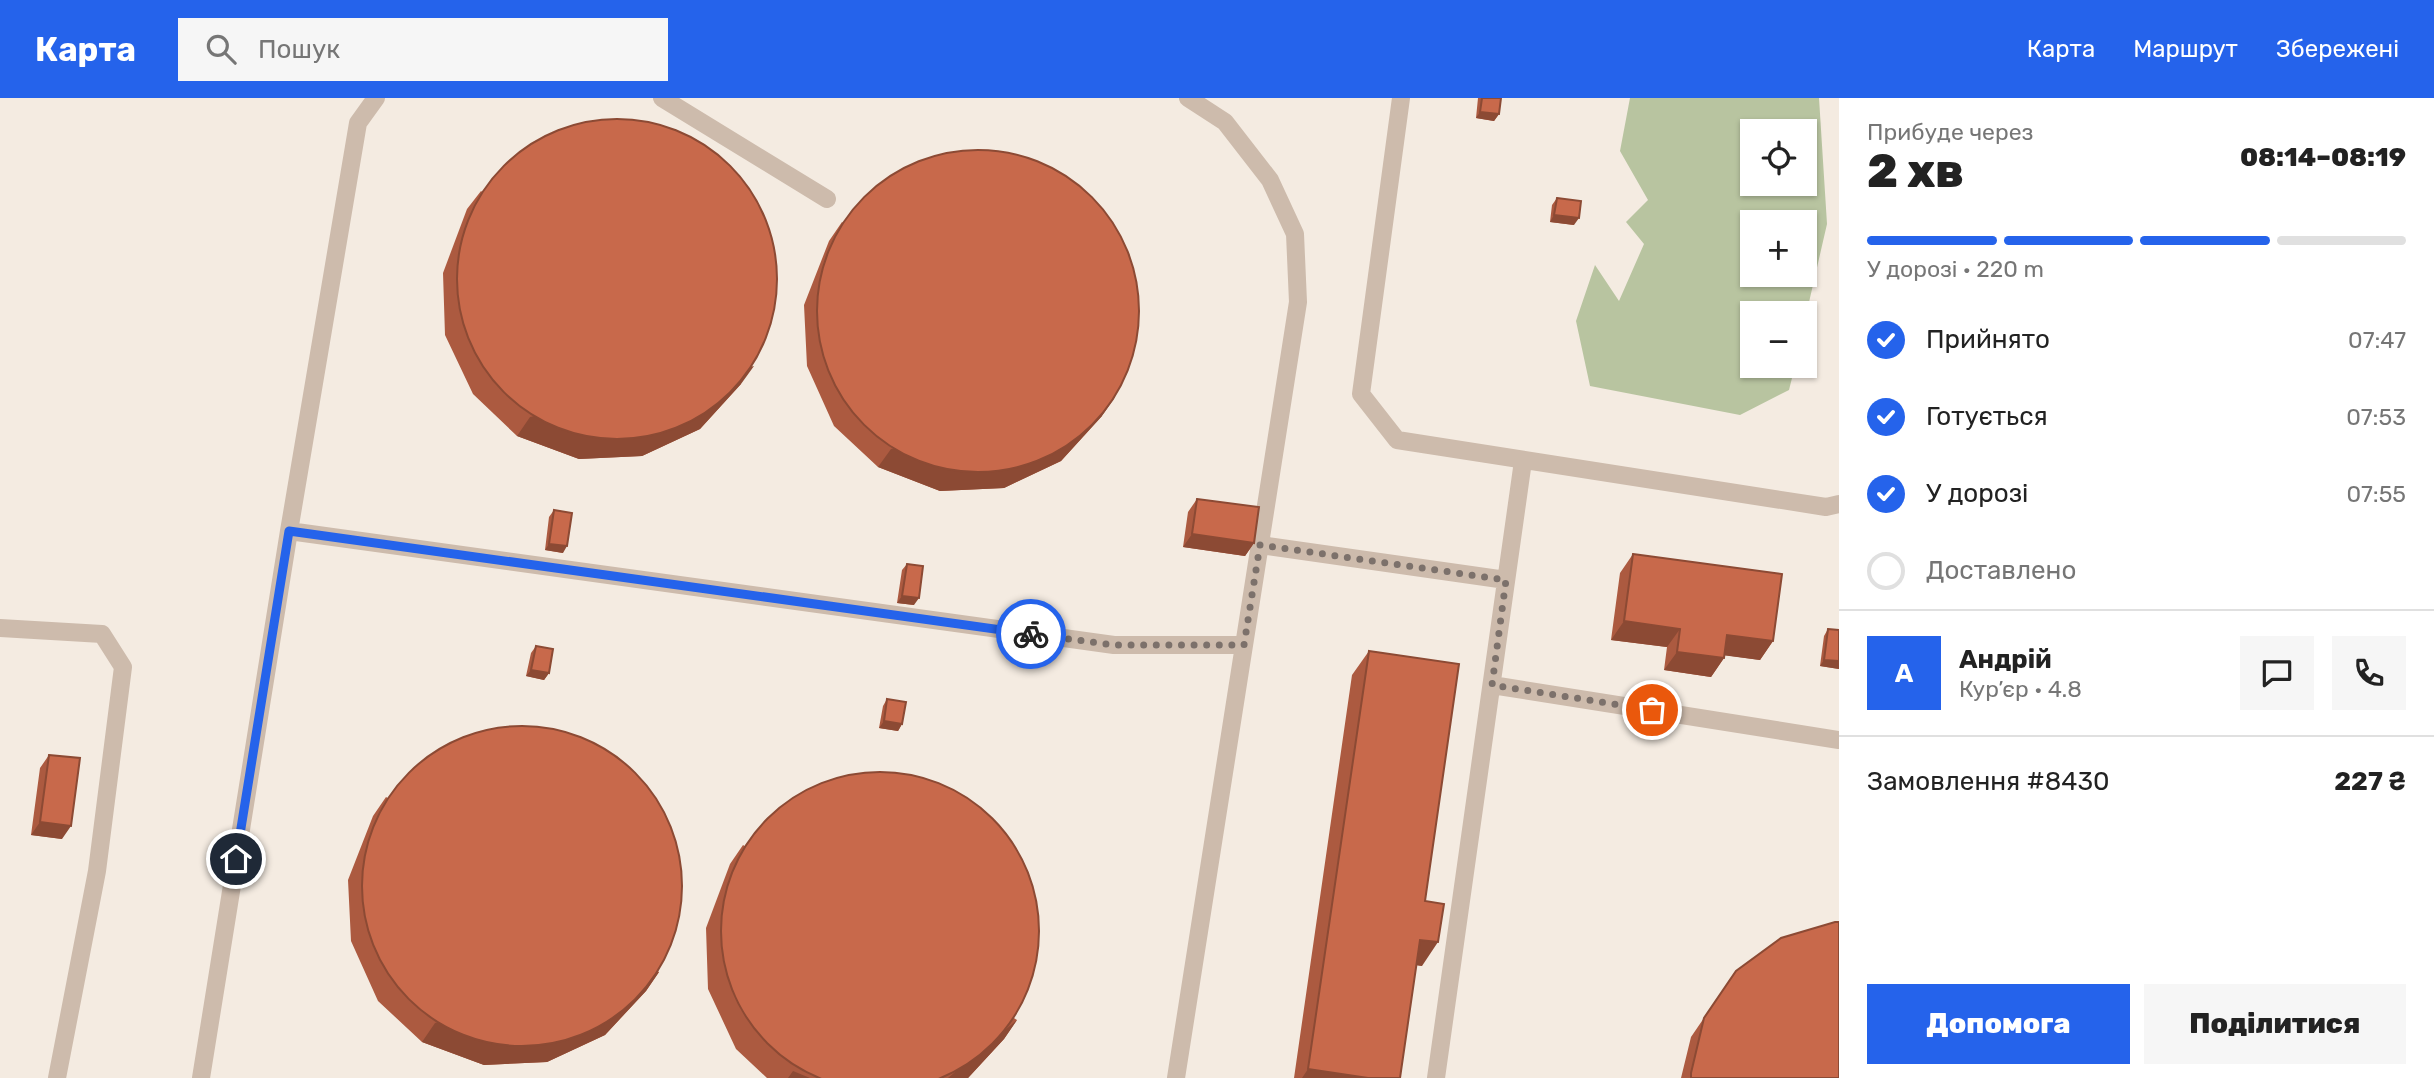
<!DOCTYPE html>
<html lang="uk">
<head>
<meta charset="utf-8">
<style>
	body { margin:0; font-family:Rubik,sans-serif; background:#f6f6f6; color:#222; height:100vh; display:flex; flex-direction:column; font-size:26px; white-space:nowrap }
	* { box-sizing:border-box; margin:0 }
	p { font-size:23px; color:#767676 }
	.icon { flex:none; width:38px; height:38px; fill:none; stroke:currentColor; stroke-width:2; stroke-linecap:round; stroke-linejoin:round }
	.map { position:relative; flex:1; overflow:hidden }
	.panel { display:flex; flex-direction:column; background:#fff; width:595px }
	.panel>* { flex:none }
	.tools { position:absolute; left:1740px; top:21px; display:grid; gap:14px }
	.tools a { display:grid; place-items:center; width:77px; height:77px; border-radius:0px; background:#fff; box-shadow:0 2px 5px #0004; font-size:35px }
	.pin { position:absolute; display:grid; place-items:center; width:60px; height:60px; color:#fff; margin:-30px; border:4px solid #fff; border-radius:50%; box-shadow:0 2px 7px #0007 }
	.courier { position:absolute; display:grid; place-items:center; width:70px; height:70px; margin:-35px; border:5px solid #2563eb; border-radius:50%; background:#fff; color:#222; box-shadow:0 2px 9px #0007 }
	.head em { font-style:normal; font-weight:800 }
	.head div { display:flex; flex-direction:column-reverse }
	.head { display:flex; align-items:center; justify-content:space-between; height:119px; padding:0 28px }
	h1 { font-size:46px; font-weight:800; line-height:52px }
	.bar { display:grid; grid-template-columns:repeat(4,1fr); gap:10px 7px; align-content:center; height:84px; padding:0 28px }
	.bar i { height:9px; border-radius:5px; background:#e0e0e0 }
	.bar .active { background:#2563eb }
	.bar p { grid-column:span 4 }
	.line { display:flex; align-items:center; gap:18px; padding:0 28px; border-top:2px solid #e0e0e0 }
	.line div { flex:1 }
	.round { display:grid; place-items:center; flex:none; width:74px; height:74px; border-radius:0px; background:#f6f6f6 }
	ol { padding:0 28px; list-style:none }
	li { display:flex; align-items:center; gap:21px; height:77px }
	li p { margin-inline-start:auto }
	li .icon { padding:7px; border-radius:50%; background:#2563eb; color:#fff; stroke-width:4 }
	li:last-child { color:#767676 }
	li i { width:38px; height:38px; border:4px solid #e0e0e0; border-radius:50% }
	.cta { display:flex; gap:14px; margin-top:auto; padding:14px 28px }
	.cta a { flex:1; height:80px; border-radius:0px; background:#2563eb; color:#fff; font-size:28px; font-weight:800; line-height:80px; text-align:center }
	.cta a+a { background:#f6f6f6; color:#222 }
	header { display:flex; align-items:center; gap:42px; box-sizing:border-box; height:98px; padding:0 35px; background:#2563eb; color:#fff }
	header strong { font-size:33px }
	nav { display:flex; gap:38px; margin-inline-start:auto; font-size:24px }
	.search { width:490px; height:63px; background:#f6f6f6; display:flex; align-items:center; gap:18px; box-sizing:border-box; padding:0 24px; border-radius:0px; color:#767676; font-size:26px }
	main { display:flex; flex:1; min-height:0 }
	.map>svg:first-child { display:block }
</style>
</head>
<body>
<header>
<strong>Карта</strong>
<div class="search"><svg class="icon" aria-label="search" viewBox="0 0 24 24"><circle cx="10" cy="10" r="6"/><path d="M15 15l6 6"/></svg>Пошук</div>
<nav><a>Карта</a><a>Маршрут</a><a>Збережені</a></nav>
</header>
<main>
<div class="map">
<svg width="1839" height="980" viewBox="0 0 1839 980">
	<rect width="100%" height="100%" fill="#f4ebe1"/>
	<path fill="#b8c4a0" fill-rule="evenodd" d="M1630,0h189l8,126 -23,100v-11h-52v53h43l-6,24 -49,25 -150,-29 -14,-65 19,-56 24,36 25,-57 -18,-22 22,-22 -28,-49zM1752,33h52v53h-52zM1752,124h52v53h-52z"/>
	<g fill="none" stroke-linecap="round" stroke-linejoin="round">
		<path stroke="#cdbbac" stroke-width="18" d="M662,0l165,101
			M1401,0l-40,296 36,46 429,67 13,-3
			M289,433l825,114h130
			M1260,447l246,35
			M0,530l102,6 21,33 -26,204 -40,207
			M1492,587l347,55
			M201,980l88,-547 69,-408 18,-25
			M1176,980l122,-776 -3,-68 -25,-54 -45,-58 -37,-24
			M1436,980l87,-617"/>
	</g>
	<path fill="#ac5a40" d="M1478,0h23l-2,16 -5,7 -18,-3z
		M481,93l260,193 -41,45 -58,27 -63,3 -62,-23 -44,-42 -28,-59 -2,-62 24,-64z
		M1557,100l17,27 -24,-3 2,-17z
		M842,124l260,194 -41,45 -57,27 -64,3 -62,-24 -44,-41 -27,-60 -3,-61 25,-64z
		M1197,401l57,44 -9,13 -62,-9 5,-35z
		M554,412l9,43 -18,-3 4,-33z
		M1633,456l140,87 -13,19 -36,-5v3l-13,19 -47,-7 3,-23 -56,-7 9,-67z
		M907,466l7,41 -17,-2 5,-33z
		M1828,531l11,40 -19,-3 4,-30z
		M536,548l13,27 -5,7 -18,-4 5,-23z
		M1369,553l56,250 -3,65 -6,-1 -16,113h-106l58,-403z
		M887,601l15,25 -4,7 -19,-3 4,-22z
		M49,657l13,84 -31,-4 9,-67z
		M386,699l273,175 -13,19 -41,44 -58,27 -63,3 -62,-23 -44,-41 -27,-60 -3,-61 25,-64z
		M743,747l274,175 -13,19 -36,39h-201l-31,-29 -28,-60 -2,-61 24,-64z
		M1736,873l103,107h-158l10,-41z"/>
	<path fill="#8c4a34" d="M1480,14l19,2 -5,7 -18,-3z
		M1554,117l25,3 -5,7 -24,-3z
		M754,268l-13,18 -41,45 -58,27 -63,3 -62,-23 13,-19z
		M1115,299l-13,19 -41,45 -57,27 -64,3 -62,-24 13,-18z
		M1192,436l62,9 -9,13 -62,-9z
		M549,446l18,2 -4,7 -18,-3z
		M902,498l17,2 -5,7 -17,-2z
		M1624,523l56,8 -13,18 -56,-7z
		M1727,537l46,6 -13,19 -46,-6z
		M1677,554l47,6 -13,19 -47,-7z
		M1824,562l15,1v8l-19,-3z
		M531,572l18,3 -5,7 -18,-4z
		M884,623l18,3 -4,7 -19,-3z
		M40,724l31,4 -9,13 -31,-4z
		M1420,842l18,2 -16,24 -19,-3z
		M659,874l-13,19 -41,44 -58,27 -63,3 -62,-23 13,-19z
		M1017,922l-13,19 -36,39h-20z
		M1308,971l60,9h-66z
		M793,973l17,7h-22z"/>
	<path fill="#c8694b" stroke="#8c4a34" stroke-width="2" d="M1482,0h19l-2,16 -19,-2z
		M457 181a160 160 0 1 1 320 0a160 160 0 1 1-320 0Z
		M817 213a161 161 0 1 1 322 0a161 161 0 1 1-322 0Z
		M1557,100l24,3 -2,17 -25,-3z
		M1197,401l62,8 -5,36 -62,-9z
		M554,412l18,3 -5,33 -18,-2z
		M1633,456l149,20 -9,67 -46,-6 -3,23 -47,-6 3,-23 -56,-8z
		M907,466l16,2 -4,32 -17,-2z
		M1828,531l11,1v31l-15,-1z
		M536,548l17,3 -4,24 -18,-3z
		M1369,553l90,13 -34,237 19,3 -6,38 -18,-2 -20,138h-32l-60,-9z
		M887,601l19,3 -4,22 -18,-3z
		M362 788a160 160 0 1 1 320 0a160 160 0 1 1-320 0Z
		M49,657l31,3 -9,68 -31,-4z
		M721 833a159 159 0 1 1 318 0a159 159 0 1 1-318 0Z
		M1835,824h4v156h-148v-5l13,-55 32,-47 45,-33z"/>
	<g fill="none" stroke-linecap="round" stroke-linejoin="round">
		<path stroke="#7c716b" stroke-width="7" stroke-dasharray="0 12.6" d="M1031,536l83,11h130l16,-100 246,35 -14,105 160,25"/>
		<path stroke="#2563eb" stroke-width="9" d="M236,761l53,-328 742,103"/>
	</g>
</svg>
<div class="tools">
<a><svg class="icon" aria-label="locate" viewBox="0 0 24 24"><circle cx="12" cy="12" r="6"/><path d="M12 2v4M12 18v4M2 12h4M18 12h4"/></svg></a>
<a>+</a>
<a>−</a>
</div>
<div class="pin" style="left:1652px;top:612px;background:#ea580c"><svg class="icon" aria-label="bag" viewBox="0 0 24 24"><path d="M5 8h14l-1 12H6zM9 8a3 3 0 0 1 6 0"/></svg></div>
<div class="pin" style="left:236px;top:761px;background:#1f2937"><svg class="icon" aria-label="home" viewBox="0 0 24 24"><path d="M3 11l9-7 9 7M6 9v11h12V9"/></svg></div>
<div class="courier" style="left:1031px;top:536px"><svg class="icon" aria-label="bike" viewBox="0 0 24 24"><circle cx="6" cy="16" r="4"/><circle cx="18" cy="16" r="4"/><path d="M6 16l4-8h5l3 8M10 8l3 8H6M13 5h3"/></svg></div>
</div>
<section class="panel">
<div class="head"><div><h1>2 хв</h1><p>Прибуде через</p></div><em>08:14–08:19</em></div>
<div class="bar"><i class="active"></i><i class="active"></i><i class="active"></i><i></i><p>У дорозі · 220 m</p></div>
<ol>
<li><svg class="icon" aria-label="check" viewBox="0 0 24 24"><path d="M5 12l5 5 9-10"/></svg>Прийнято<p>07:47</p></li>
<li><svg class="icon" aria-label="check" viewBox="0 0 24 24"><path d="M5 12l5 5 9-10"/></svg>Готується<p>07:53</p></li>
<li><svg class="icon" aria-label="check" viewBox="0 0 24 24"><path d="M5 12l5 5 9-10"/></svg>У дорозі<p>07:55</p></li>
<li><i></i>Доставлено</li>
</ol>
<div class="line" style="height:126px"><b class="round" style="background:#2563eb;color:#fff">А</b><div><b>Андрій</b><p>Кур’єр · 4.8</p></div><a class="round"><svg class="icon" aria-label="chat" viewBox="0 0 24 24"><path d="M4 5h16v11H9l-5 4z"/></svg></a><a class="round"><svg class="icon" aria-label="phone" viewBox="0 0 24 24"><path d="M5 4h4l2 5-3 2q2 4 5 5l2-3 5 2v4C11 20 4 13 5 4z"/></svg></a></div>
<div class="line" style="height:91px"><div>Замовлення #8430</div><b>227 ₴</b></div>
<div class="cta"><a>Допомога</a><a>Поділитися</a></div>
</section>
</main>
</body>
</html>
